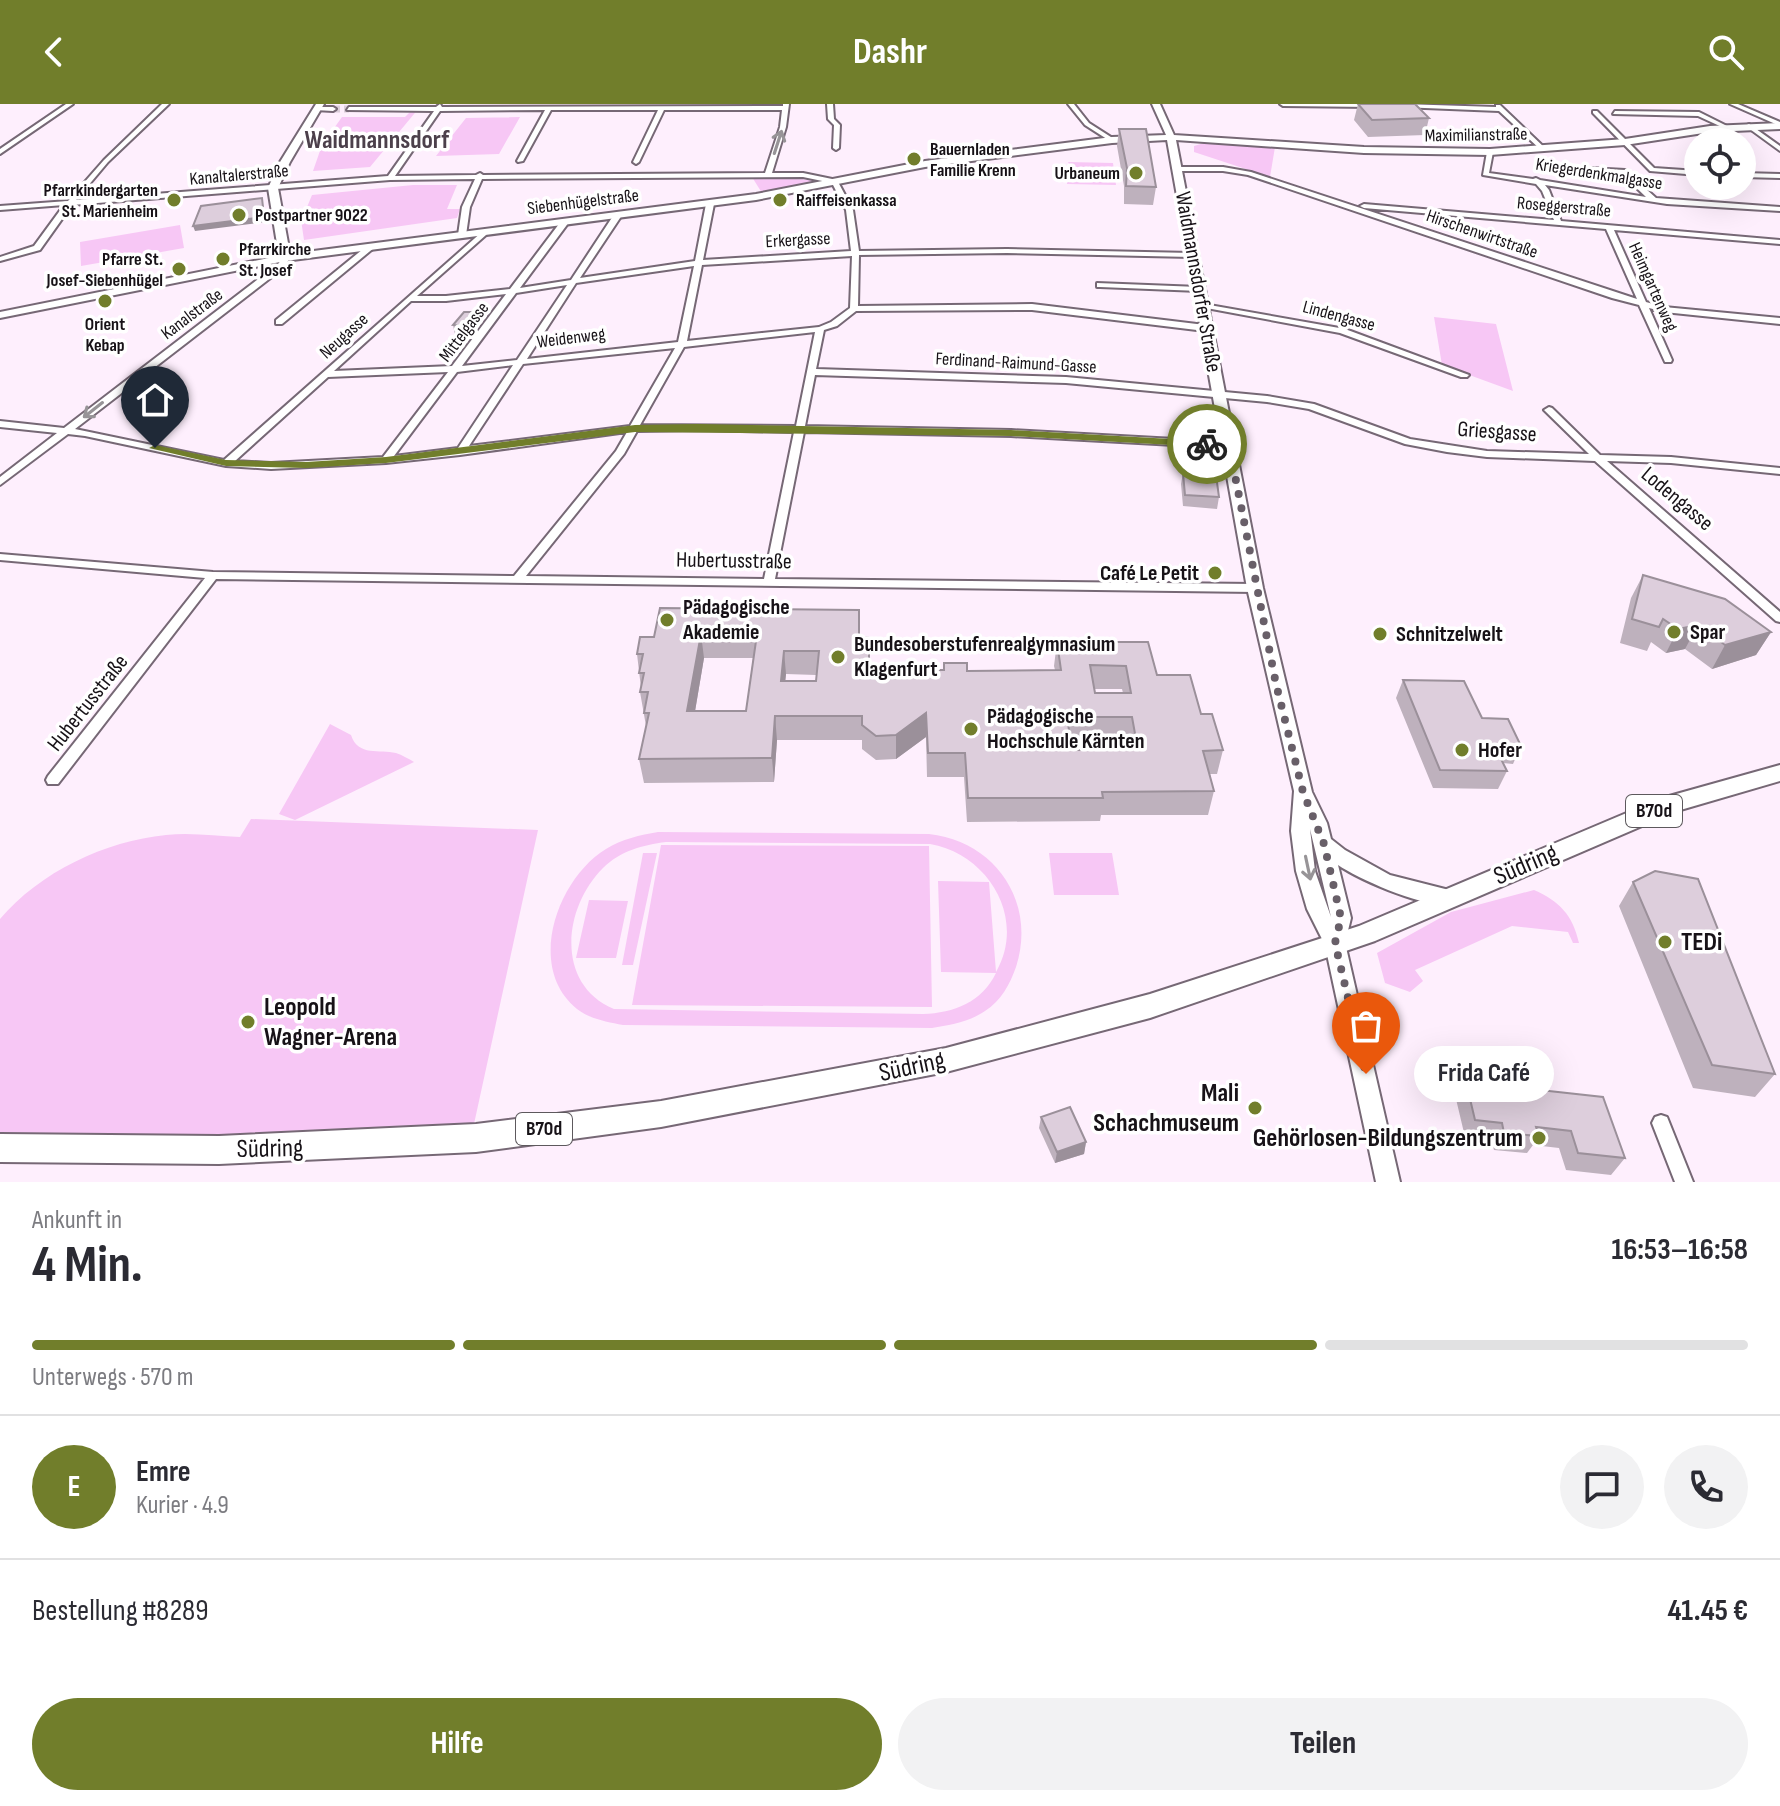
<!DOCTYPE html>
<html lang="de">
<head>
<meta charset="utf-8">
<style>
	body { margin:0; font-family:"Sofia Sans Condensed",sans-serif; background:#f2f2f3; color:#2b2b33; height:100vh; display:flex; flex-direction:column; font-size:30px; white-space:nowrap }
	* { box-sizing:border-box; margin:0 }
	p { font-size:26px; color:#7c7c81 }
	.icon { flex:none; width:44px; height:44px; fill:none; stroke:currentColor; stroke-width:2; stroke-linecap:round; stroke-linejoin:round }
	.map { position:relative; height:1078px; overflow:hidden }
	.drawer { display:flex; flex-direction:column; background:#fff; flex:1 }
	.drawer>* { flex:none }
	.tools { position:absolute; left:1684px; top:24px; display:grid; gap:16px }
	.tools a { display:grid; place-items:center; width:72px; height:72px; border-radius:50%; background:#fff; box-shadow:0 8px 32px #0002; font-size:40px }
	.pin { position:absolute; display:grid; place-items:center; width:68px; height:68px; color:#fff; margin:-82px -34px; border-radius:50% 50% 50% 0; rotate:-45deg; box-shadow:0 0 8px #0007 }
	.pin .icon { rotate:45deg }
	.courier { position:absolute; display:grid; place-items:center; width:80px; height:80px; margin:-40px; border:6px solid #717e2b; border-radius:50%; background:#fff; color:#222; box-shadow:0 2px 10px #0007 }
	.bubble { position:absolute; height:56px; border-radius:28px; background:#fff; box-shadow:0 8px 32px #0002; font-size:26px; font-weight:700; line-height:56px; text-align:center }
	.summary em { font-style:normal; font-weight:700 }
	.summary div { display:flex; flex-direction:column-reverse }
	.summary { display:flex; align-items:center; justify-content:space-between; height:136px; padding:0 32px }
	h1 { font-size:52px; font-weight:700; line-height:60px }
	.bar { display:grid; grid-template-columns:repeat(4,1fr); gap:12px 8px; align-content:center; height:96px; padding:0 32px }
	.bar i { height:10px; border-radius:6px; background:#e1e1e2 }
	.bar .current { background:#717e2b }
	.bar p { grid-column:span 4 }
	.line { display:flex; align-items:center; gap:20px; padding:0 32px; border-top:2px solid #e1e1e2 }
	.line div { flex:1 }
	.round { display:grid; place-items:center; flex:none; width:84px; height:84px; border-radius:42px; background:#f2f2f3 }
	.cta { display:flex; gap:16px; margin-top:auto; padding:16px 32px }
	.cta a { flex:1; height:92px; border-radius:48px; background:#717e2b; color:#fff; font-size:32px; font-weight:700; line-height:92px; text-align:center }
	.cta a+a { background:#f2f2f3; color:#2b2b33 }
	header { display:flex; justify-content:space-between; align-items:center; height:104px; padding:0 32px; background:#717e2b; color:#fff; font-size:36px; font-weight:700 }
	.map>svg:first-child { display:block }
</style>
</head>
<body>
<header><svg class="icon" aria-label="back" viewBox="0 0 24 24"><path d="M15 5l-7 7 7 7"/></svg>Dashr<svg class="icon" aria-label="search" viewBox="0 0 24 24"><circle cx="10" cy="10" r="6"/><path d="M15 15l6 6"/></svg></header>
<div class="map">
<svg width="1780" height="1078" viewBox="0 0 1780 1078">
	<rect width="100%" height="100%" fill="#feeffd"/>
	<path fill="#f7c7f5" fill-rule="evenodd" d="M414,4h5l-49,59 -57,4 9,-26 20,-28h63z
		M520,13l-21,37 -63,2 30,-38z
		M1204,39l71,4 -5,30 -76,-25v-6z
		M1068,58l45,1 3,22 -49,-1 -1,-15h6z
		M752,73l67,3 -57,13z
		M413,81h44l-10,24h13l-3,9 -153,22 -4,-27 5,-1 7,-17z
		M180,121l4,23 -103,18 -1,-24z
		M1434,213l62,7 17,67 -71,-26z
		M330,620l21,11c7,22 29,14 45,18 6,2 13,6 18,9l-119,58 -16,-6z
		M251,715l287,11 -64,294 -166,10 -308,2v-217c40,-47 105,-78 166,-84 24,-3 50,1 74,2z
		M658,728l271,2c66,7 108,68 87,133 -6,17 -15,34 -31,44 -16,11 -35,14 -53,17l-309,-3c-16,-3 -33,-6 -46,-16 -52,-42 -19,-131 29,-160 16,-10 34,-14 52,-17zM666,738l264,2c58,10 97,74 66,128l-7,-90 -51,-1 3,91 55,1c-14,29 -42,40 -73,41l-309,-5c-59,-25 -51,-101 -11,-141 17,-17 40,-23 63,-26z
		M661,741l268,1 3,161 -300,-2z
		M643,749h14l-24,112h-11z
		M1049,749h63l7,42h-65z
		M1534,786c25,11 39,25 45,53h-6l-5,-11 -56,-6 -97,44 8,11 -13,11 -25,-9 -8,-30 74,-41z
		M589,796l39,1 -12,57h-40z"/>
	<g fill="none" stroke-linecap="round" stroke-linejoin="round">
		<path stroke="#dbceda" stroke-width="7" stroke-dasharray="7 4" stroke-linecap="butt" d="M333,5h16"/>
		<g stroke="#766875" stroke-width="4">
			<path id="minor" d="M66,0h7l-73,50v-5z
				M162,0h7l-61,58 -32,38 312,-24 46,-65 -87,-1 2,-3h87l4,-3 2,3 341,-1v-2h6l-3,23 -14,46h31l34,7 16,30 6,41 148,-2 185,4 4,2 -4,2 -185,-4 -148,2 -1,51 174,-2 173,21 4,3 -4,3 -173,-21 -176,1 -19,15 -13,4 -8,39 250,8 201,19 47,8 96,35 77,12 102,3 -45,-44 5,-3 3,1 48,47 71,2 109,11v6l-109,-11 -64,-2 173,151v10l-4,-1 -181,-160 -108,-4 -40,-5 -42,-8 -96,-35 -42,-7 -201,-19 -251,-8 -10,51 206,4 218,12 5,3 -5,3 -218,-12 -207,-4 -29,147 480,5 6,4 -6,4 -1039,-13 -158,205h-10l-2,-4 2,-4 157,-198 -205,-18v-6l213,18 301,4 102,-125 11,-19 -167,23 -74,8 -115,6 -45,-3 -141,-30 -17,-2 -68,51v-8l57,-44 -57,-6v-6l64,7 215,-165 3,-7h3l4,2 -3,8 -211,163 149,31 259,-229 4,2 -1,2 -69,61h29l64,-7 52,-69h3l4,2 -49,66 51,-8 44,-67h3l4,2 -42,63 115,-17 11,-57 4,-2 4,2 -11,56 148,-9 -5,-41 -14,-27 -29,-6 -321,2 -12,28 -4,28 -4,2 -4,-2 4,-28 13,-28 -85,1 -318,25 -32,45 -40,11v-4l34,-11 30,-41 -64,5v-4l68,-5 36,-41zM545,6l-28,51 1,1 5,-1 28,-51h107l-25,52 3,2 3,-2 25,-52h118l-2,17 -15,46 -282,2 -3,-2 -4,2 -81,1 45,-65zM852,152l-2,52 -19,14 -12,5 -132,14 15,-76zM694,162l-16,76 -151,17 49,-76zM567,181l-50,75 -55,6 54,-73zM506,190l-54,72 -118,5 77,-70h35zM815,228l-19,94 -156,-1 44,-78zM675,244l-45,78 -161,20 54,-82zM513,261l-55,83 -64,8 63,-84zM448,268l-65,85 -112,6 -36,-2 93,-84zM698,326l96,2 -30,147 -238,-3 98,-122 13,-23z
				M827,0h6l1,15 6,6 -1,23 -3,2 -3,-2 1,-23 -6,-6z
				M1068,0h6l15,19 25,16v2h-4l-25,-16z
				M1280,0h93l1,1 -3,2 -88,-1z
				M1402,0l94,3v-2h4l46,44 -5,1 -42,-39 -99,-4z
				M1730,0h8l42,18v4z
				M317,3h16l3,2 -3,2 -18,-1z
				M1593,7h4l57,57 44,3v4l-48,-4 -57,-58z
				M1615,7l84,1 30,15 -5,1 -26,-12 -85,-2z
				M1749,20l31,22v5l-33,-24v-2z
				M1490,46l3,2 -4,21 44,6 3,-1 4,2 106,17 -25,-24 -51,-2 -3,-2 3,-2 55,3 31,28 124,9v4l-113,-7 -122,-19 4,5 12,31 219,19v4l-166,-14 32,72 18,5 116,11v6l-116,-12 -15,-4 23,52 -1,2h-6l-26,-57 -27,-7 -364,-123 -25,-4h-46l-3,-2 3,-2h46l28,5 386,127 -31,-70 -242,-21 -4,-2 4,-2 190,16 -12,-29 -6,-7 -53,-9 4,-23z
				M1742,69l38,1v4l-38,-1z
				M368,141l7,2 -93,77h-6v-4z
				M1097,179l102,4 4,2 -4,2 -99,-4h-3z
				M1198,199l147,26 124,46 -2,2h-6l-121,-44 -139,-26h-3z
				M1661,1011l6,2 26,65h-18l-23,-59 3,-6z"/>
		</g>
		<g stroke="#766875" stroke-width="4">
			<path id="tertiary" d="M316,0h8l-34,58 -12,26 12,66 466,-60 169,-33 187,-24 54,-2 -14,-31h8l14,31 190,12 126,2 135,-10 85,-13 70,-3v6l-70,3 -85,13 -135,10 -126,-2 -188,-13 87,448 49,204 15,31 4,16 14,11 45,25 67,17 3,6 -3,6c-25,8 -97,-24 -119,-39l13,53 -6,25 55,239h-24l-51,-237 -18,-36 -11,-38 -5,-40 3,-40 -47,-203 -80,-448 -55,3 -187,24 -169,33 -471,61 -285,57v-6l279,-56 -11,-68 12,-26zM1310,725l21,88 -16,-46z"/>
		</g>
		<g stroke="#766875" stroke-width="4">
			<path id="primary" d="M1780,661v16l-103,30 -302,130 -225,77 -204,54 -285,55 -185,25 -257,12 -219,-2v-28l219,2 257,-12 185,-23 285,-53 204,-54 209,-68 303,-128z"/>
		</g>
		<use href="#minor" fill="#fff" fill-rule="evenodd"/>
		<use href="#tertiary" fill="#fff" fill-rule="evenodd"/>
		<use href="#primary" fill="#fff" fill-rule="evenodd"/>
	</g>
	<path fill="#beb1bd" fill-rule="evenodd" d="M1358,0l71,14 -4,17 -57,2 -14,-17z
		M1119,25l37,58 -3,18 -29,-1v-18l-7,-40z
		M478,208l3,11 -10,13 -16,-1 -2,-10z
		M1183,369l36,24 -2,12 -34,-3 -2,-22z
		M1643,471l128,57 -15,23 -44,14 -27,-20 -19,4 -15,-11 -4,9 -27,-8 11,-45z
		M660,504l200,29 9,33h186l-1,-4 3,-24 100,33 44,39 22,36 -6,24h-7l4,17 -6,24h-107l-1,6 -133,1 -3,-45h-37l-1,-40 -30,22 -20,1 -14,-11v-9h-85l-3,42 -130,1 -5,-24 7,-33 -6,-34 1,-4 -4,-34 17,-17zM704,554h49l-7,53h-51zM786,570l30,1v6h-31zM1094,585h28l1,4h-28zM1071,637h57l1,9h-57z
		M1403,576l79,38 39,28 -8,18 -10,-1 4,8 -9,18 -65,-1 -37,-90z
		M1633,778l142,192 -20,23 -62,-9 -74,-182z
		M1466,978l137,15 22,61 -14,17 -45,-5 -7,-22 -26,-3 -6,8 -33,-3 -3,-10 -26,-3 -9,-38z
		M1041,1013l45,25 -2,12 -29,9 -16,-35z"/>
	<path fill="#9b909a" d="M262,94l4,24 -71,9 -2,-5z
		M478,208l3,11 -10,13 -3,-10z
		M1698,521l-13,24 -19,4 12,-24z
		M1771,528l-15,23 -44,14 13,-24z
		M701,530l3,24 -13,77 -4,-24z
		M784,547l2,23 -3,31 -2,-24z
		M926,609v24l-30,22v-24z
		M775,612l2,24 -3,42 -2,-24z
		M1086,1038l-2,12 -29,9 2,-11z"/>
	<path fill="#ddcedc" stroke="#9b909a" stroke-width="2" fill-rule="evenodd" d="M1358,0h57l14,14 -57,2z
		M1119,25h27l10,58 -30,-1 1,-18z
		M262,94l2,19 -71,9 8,-20z
		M464,208h14l-10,14 -15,-1z
		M1183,369l33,2 3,22 -34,-2z
		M1643,471l82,24 46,33 -46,13 -27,-20 -20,4 -15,-10 -4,8 -27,-8z
		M660,504l199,2v27l10,1v32h75v-7h23v8l94,-1 -4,-28h91l9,33h33l11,39h11l11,36 -20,1 11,40 -112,1 1,6h-135l-3,-45h-37l-2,-40 -30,22 -20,1 -14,-11v-9h-87l-3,42 -133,1 10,-46h-5l4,-21h-8l4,-19h-5l4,-19h-6l3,-17h14zM701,530h56l-11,77h-59zM784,547h35l-3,30h-35zM1090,561l36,1 5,27h-36zM1067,613h65l6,33h-66z
		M1403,576l61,1 18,37 26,1 13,27 -27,-1 13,26 -67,-1z
		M1655,767l43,8 77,195 -63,-9 -79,-183z
		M1466,978l137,15 22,61 -47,-5 -7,-22 -35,-4 3,9 -35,-3 -2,-10 -27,-3z
		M1070,1003l16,35 -29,10 -16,-35z"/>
	<defs><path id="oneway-shaft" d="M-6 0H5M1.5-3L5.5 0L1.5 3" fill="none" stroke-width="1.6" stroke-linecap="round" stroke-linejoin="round" transform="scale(2)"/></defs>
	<g stroke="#979497">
		<use href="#oneway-shaft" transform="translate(778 38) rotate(-72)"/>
		<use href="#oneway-shaft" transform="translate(93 306) rotate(142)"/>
		<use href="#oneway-shaft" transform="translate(1308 764) rotate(78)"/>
	</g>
	<path fill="#717e2b" d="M698,320l313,6 196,11 5,3 -5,3 -196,-11 -376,-4 -249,31 -80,5 -80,-2 -77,-18 6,-3 71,15 80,2 80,-5 249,-32z"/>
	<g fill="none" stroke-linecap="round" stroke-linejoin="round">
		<path stroke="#685f68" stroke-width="8" stroke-dasharray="0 14.4" d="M1207,340l22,1 47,239 27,108 21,52 17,74 -6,25 31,131"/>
	</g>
	<g fill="#717e2b" stroke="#fff" stroke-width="3">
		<circle cx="914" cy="55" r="8"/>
		<circle cx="1136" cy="69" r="8"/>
		<circle cx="174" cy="96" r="8"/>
		<circle cx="780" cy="96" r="8"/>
		<circle cx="239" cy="111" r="8"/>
		<circle cx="223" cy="155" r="8"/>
		<circle cx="179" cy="165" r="8"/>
		<circle cx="105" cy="197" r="8"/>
		<circle cx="1215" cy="469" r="8"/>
		<circle cx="667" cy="516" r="8"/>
		<circle cx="1674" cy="528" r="8"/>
		<circle cx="1380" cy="530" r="8"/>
		<circle cx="838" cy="553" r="8"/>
		<circle cx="971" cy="625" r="8"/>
		<circle cx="1462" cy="646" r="8"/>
		<circle cx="1665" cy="838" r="8"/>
		<circle cx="248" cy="918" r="8"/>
		<circle cx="1255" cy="1004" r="8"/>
		<circle cx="1539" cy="1034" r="8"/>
	</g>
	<g text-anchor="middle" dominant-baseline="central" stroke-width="7" stroke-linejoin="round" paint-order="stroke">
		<g font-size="18" fill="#171217" stroke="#fff">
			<text transform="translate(1476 31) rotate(-1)">Maximilianstraße</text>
			<text transform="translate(1599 70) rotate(9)">Kriegerdenkmalgasse</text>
			<text transform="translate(239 71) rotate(-5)">Kanaltalerstraße</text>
			<text transform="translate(583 98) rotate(-7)">Siebenhügelstraße</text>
			<text transform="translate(1564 103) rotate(5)">Roseggerstraße</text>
			<text transform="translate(1482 130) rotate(19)">Hirschenwirtstraße</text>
			<text transform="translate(798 136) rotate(-3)">Erkergasse</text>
			<text transform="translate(1653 183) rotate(66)">Heimgartenweg</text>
			<text transform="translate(192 210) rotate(-37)">Kanalstraße</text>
			<text transform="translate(1339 212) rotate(15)">Lindengasse</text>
			<text transform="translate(464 228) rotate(-53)">Mittelgasse</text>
			<text transform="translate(344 232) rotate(-42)">Neugasse</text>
			<text transform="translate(571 234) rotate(-7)">Weidenweg</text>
			<text transform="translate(1016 259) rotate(3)">Ferdinand-Raimund-Gasse</text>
		</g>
		<g font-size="18" font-weight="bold" fill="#171217" stroke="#fff" text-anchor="start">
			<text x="930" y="45">Bauernladen<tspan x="930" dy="21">Familie Krenn</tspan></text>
			<text x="1120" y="69" text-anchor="end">Urbaneum</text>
			<text x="158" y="86" text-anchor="end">Pfarrkindergarten<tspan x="158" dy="21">St. Marienheim</tspan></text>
			<text x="796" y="96">Raiffeisenkassa</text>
			<text x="255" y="111">Postpartner 9022</text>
			<text x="239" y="145">Pfarrkirche<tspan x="239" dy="21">St. Josef</tspan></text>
			<text x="163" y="155" text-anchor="end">Pfarre St.<tspan x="163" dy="21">Josef-Siebenhügel</tspan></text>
			<text x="105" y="220" text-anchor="middle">Orient<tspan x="105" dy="21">Kebap</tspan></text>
		</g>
		<g fill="#fff" stroke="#5d595d" stroke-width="2">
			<rect x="1626" y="691" width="56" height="32" rx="6"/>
			<rect x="516" y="1009" width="56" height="32" rx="6"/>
		</g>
		<g font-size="20" font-weight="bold" fill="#171217">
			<text x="1654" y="707">B70d</text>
			<text x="544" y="1025">B70d</text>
		</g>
		<g font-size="22" fill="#171217" stroke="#fff">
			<text transform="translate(1198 178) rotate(80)">Waidmannsdorfer Straße</text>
			<text transform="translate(1497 328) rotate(4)">Griesgasse</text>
			<text transform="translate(1677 395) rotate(40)">Lodengasse</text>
			<text transform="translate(734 457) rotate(1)">Hubertusstraße</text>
			<text transform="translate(88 599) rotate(-52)">Hubertusstraße</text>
		</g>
		<g font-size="22" font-weight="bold" fill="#171217" stroke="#fff" text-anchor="start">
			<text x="1199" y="469" text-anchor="end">Café Le Petit</text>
			<text x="683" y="503">Pädagogische<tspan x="683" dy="25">Akademie</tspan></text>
			<text x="1690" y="528">Spar</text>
			<text x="1396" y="530">Schnitzelwelt</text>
			<text x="854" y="540">Bundesoberstufenrealgymnasium<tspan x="854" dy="25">Klagenfurt</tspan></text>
			<text x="987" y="612">Pädagogische<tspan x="987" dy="25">Hochschule Kärnten</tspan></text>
			<text x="1478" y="646">Hofer</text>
		</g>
		<g font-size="26" font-weight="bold" fill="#4c404b" stroke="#fff">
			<text x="377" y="36">Waidmannsdorf</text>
		</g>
		<g font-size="26" fill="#171217" stroke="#fff">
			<text transform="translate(1526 761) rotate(-23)">Südring</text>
			<text transform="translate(912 963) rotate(-12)">Südring</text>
			<text transform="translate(270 1045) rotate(-1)">Südring</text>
		</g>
		<g font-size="26" font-weight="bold" fill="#171217" stroke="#fff" text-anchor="start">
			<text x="1681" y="838">TEDi</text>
			<text x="264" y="903">Leopold<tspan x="264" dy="30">Wagner-Arena</tspan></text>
			<text x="1239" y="989" text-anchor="end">Mali<tspan x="1239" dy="30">Schachmuseum</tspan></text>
			<text x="1523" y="1034" text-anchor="end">Gehörlosen-Bildungszentrum</text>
		</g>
	</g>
</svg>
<div class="tools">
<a><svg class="icon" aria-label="locate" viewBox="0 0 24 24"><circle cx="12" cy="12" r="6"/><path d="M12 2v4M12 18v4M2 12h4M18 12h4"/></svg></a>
</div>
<div class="pin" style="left:1366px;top:970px;background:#ea580c"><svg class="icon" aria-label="bag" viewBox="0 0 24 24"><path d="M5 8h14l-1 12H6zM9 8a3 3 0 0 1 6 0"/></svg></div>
<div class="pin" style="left:155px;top:344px;background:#1f2937"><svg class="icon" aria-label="home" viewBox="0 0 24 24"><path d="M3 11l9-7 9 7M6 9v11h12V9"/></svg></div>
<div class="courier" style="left:1207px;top:340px"><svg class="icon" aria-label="bike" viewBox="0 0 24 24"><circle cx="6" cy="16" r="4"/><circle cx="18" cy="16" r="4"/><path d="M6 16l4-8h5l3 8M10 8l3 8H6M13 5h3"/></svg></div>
<div class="bubble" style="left:1414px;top:942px;width:140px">Frida Café</div>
</div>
<section class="drawer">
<div class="summary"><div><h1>4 Min.</h1><p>Ankunft in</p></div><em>16:53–16:58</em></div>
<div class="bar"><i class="current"></i><i class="current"></i><i class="current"></i><i></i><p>Unterwegs · 570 m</p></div>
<div class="line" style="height:144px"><b class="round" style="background:#717e2b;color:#fff">E</b><div><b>Emre</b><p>Kurier · 4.9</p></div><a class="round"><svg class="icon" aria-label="chat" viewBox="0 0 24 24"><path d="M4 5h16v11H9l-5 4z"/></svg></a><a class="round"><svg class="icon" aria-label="phone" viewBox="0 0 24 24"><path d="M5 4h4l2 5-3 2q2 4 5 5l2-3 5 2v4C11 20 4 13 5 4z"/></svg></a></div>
<div class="line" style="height:104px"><div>Bestellung #8289</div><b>41.45 €</b></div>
<div class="cta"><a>Hilfe</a><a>Teilen</a></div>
</section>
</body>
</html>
